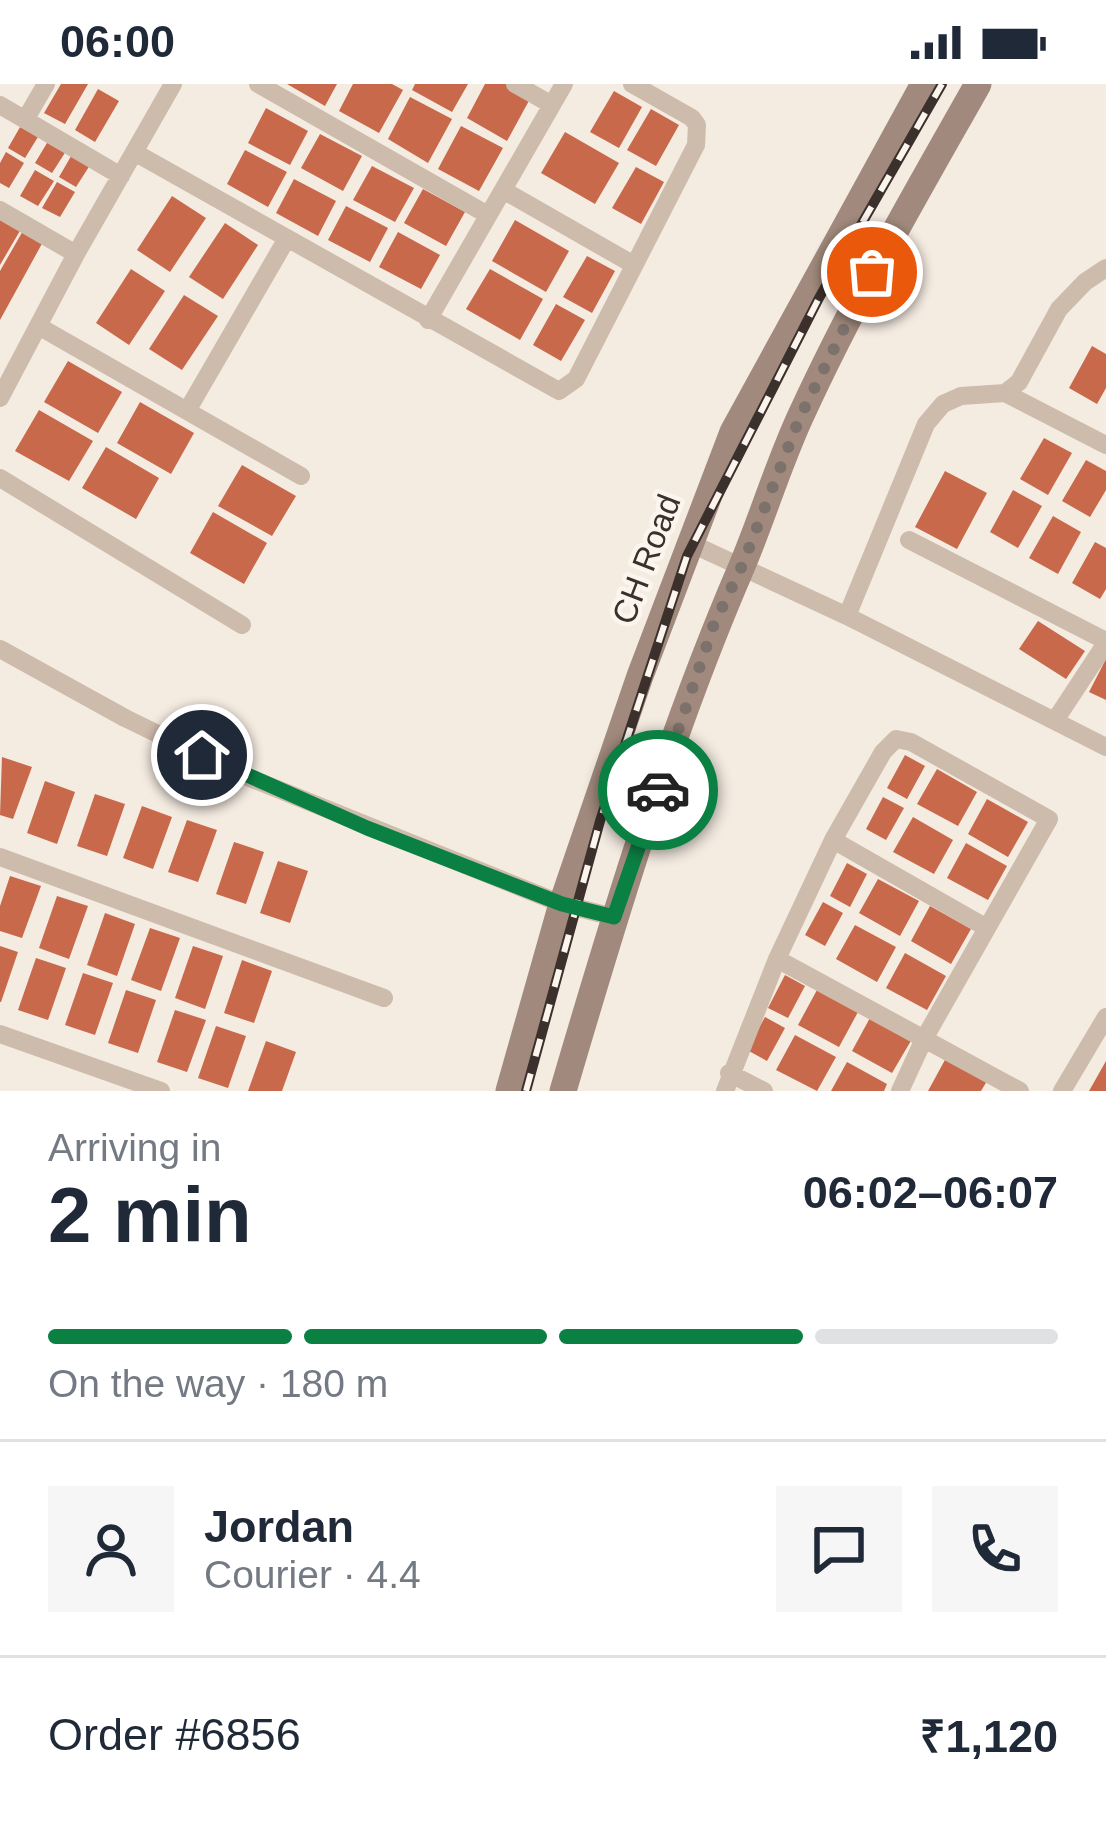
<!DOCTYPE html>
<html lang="en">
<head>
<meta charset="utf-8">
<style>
	body { margin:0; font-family:Arial,sans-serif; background:#f6f6f7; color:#1f2937; height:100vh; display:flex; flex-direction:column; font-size:45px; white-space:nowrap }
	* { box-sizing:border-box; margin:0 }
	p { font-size:39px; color:#747a83 }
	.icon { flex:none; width:66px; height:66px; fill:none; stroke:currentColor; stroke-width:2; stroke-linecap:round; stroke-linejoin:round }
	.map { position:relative; height:1007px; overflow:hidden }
	.details { display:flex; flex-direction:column; background:#fff; flex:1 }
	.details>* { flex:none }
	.pin { position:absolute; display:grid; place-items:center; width:102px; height:102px; color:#fff; margin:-51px; border:6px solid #fff; border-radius:50%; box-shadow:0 3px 12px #0007 }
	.courier { position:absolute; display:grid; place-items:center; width:120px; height:120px; margin:-60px; border:9px solid #0b8043; border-radius:50%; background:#fff; color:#222; box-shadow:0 3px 15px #0007 }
	.summary em { font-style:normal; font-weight:700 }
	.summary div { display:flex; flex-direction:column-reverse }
	.summary { display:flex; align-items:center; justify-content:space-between; height:204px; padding:0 48px }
	h1 { font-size:78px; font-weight:700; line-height:90px }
	.bar { display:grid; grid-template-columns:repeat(4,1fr); gap:18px 12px; align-content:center; height:144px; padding:0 48px }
	.bar i { height:15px; border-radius:9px; background:#e0e1e3 }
	.bar .on { background:#0b8043 }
	.bar p { grid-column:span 4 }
	.line { display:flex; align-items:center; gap:30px; padding:0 48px; border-top:3px solid #e0e1e3 }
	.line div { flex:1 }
	.round { display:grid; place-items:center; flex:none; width:126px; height:126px; border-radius:0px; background:#f6f6f7 }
	.status { display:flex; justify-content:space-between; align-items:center; height:84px; padding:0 60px; background:#fff; direction:ltr }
	.status svg { height:33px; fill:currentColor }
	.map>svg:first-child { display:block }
</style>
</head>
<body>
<div class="status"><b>06:00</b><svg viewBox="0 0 49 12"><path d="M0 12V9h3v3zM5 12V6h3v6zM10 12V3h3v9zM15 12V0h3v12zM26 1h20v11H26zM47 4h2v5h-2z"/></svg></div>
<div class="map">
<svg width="1106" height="1007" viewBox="0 0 1106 1007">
	<rect width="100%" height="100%" fill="#f4ebe1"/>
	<path fill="#c8694b" d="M61,0h27l-23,40 -21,-11z
		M287,0h50l-12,22z
		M353,0h39l11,6 -24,43 -40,-22z
		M415,0h53l-16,28 -40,-22z
		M485,0h21l25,13 -24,44 -40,-23z
		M98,5l21,12 -24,41 -20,-12z
		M614,7l28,16 -23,41 -29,-16z
		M410,13l42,22 -24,44 -40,-24z
		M266,24l42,23 -18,34 -42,-22z
		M651,25l28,16 -23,41 -29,-16z
		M23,38l18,10 -16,26 -17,-10z
		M461,42l42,22 -24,43 -41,-22z
		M565,48l54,31 -24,41 -54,-31z
		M320,50l42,22 -19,35 -42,-23z
		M50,54l18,10 -16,25 -17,-10z
		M245,66l42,22 -19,35 -41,-23z
		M74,67l18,11 -16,25 -17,-10z
		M6,68l18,11 -15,25 -9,-5v-20z
		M372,82l42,22 -19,34 -42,-22z
		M636,83l28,15 -23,42 -29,-16z
		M35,86l19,11 -16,25 -18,-10z
		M294,95l42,22 -18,35 -42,-23z
		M57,98l18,10 -15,25 -18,-9z
		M423,105l42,23 -19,34 -42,-23z
		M172,112l34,22 -36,54 -33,-22z
		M346,122l42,22 -18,34 -42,-22z
		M0,133l21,12 -21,36z
		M515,136l54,31 -23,41 -54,-31z
		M225,139l33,22 -35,54 -34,-22z
		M24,145l20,11 -44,80v-49z
		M398,148l42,23 -19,34 -42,-22z
		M587,172l28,15 -23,42 -29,-16z
		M131,185l34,22 -36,54 -33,-22z
		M490,185l53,30 -23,41 -54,-31z
		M184,211l34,21 -36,54 -33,-21z
		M556,220l29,16 -24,41 -28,-16z
		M1092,262l14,8v34l-9,16 -28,-16z
		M68,277l54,31 -24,41 -54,-31z
		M140,318l54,31 -23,41 -54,-31z
		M39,326l54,31 -24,40 -54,-30z
		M1044,354l28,15 -24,42 -28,-16z
		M106,363l53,31 -23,41 -54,-31z
		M1086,376l20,11v19l-16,27 -28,-16z
		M242,381l54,31 -24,40 -54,-30z
		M945,387l42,22 -30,56 -42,-22z
		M1013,406l29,16 -24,42 -28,-16z
		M213,428l54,31 -23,41 -54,-31z
		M1053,432l28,16 -23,42 -29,-16z
		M1095,458l11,6v41l-6,10 -28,-16z
		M1038,537l47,30 -19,28 -47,-30z
		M1106,575v41l-17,-8z
		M905,671l20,11 -18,33 -20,-11z
		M2,673l30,10 -19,52 -13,-4z
		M937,685l40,23 -19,34 -41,-22z
		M45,697l30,11 -18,52 -30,-11z
		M95,710l30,10 -18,52 -30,-10z
		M883,713l21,11 -18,32 -20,-11z
		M987,715l41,23 -20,35 -40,-23z
		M142,722l30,11 -19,52 -30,-11z
		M913,733l40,23 -19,34 -41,-22z
		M187,736l30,10 -19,52 -30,-10z
		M234,758l30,10 -18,52 -30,-10z
		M966,759l41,23 -19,34 -41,-22z
		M278,777l30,10 -18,52 -30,-10z
		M847,779l20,11 -17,33 -20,-11z
		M10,792l31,10 -19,52 -22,-7v-25z
		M878,795l41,22 -19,35 -41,-23z
		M57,812l31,10 -19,53 -30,-11z
		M823,818l20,11 -18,33 -20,-11z
		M930,822l41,23 -20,35 -40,-23z
		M105,829l30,11 -18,52 -30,-11z
		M855,841l41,22 -19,35 -41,-23z
		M150,844l30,10 -19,53 -30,-11z
		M0,862l18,6 -17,50h-1z
		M193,862l30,10 -18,53 -30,-11z
		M905,869l41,23 -19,34 -41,-22z
		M36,874l30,10 -18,52 -30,-10z
		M242,876l30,11 -18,52 -30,-10z
		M83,889l30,10 -18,52 -30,-10z
		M785,891l20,11 -17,32 -20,-10z
		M126,906l30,10 -18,53 -30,-10z
		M817,906l41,22 -19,35 -41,-22z
		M175,926l31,10 -19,52 -30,-10z
		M871,932l41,23 -20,34 -40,-22z
		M765,933l20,11 -18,33 -20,-11z
		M216,942l30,10 -18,52 -30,-10z
		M795,951l41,22 -19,34 -41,-21z
		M266,957l30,11 -14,39h-34z
		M946,974l41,23 -6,10h-53z
		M1106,977v30h-17z
		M847,978l40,22 -3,7h-53z"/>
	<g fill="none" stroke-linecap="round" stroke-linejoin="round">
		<path stroke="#cdbbac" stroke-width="18" d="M258,0l230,131
			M515,0l37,21
			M0,21l121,71
			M25,36l21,-36
			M134,68l425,239 17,-12 120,-234 1,-20 -5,-7 -60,-34
			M503,106l131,75
			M0,126l76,44
			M428,236l136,-236
			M40,243l261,149
			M1005,309l101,52
			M0,314l76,-144 97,-170
			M187,327l99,-171
			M0,394l242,147
			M909,456l197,101
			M692,460l155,72 259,131
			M847,532l79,-192 17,-20 18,-8 44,-3 14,-11 40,-73 26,-27 21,-14
			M0,565l125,69 115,56 322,130 52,13
			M1056,635l50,-76
			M833,756l154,88
			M0,773l384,141
			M777,875l243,132
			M0,950l161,57
			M729,989l35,18
			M725,1007l52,-132 56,-119 50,-88 13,-13 15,3 138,77 -125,220 -24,52
			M1062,1007l44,-74"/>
		<path stroke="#a18a7d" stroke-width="27" d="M509,1007l53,-187 78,-228 93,-244 191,-348
			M563,1007c52,-177 106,-356 179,-525 21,-50 37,-104 60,-153 52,-113 115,-221 176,-329"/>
		<g stroke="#3b302b" stroke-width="10">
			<path id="rail" d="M526,1007l74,-270 87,-265 132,-258 123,-214"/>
		</g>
		<use href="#rail" stroke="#fbf5ee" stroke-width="6" stroke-dasharray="18" stroke-linecap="butt"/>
	</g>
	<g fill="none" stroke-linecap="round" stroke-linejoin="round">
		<path stroke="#7c716b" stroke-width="12" stroke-dasharray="0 21.6" d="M658,706l56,-166 28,-58 58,-149 72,-145"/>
		<path stroke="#0b8043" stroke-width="15" d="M202,671l165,73 195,76 52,13 44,-127"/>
	</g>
	<g text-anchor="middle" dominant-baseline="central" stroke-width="9" stroke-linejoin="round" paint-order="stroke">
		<g font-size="33" fill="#3b302b" stroke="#fbf5ee">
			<text transform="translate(646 475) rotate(-69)">CH Road</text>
		</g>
	</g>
</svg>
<div class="pin" style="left:872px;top:188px;background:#ea580c"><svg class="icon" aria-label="bag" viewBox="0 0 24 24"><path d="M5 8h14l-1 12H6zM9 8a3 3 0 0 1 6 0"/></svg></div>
<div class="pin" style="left:202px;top:671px;background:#1f2937"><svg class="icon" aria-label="home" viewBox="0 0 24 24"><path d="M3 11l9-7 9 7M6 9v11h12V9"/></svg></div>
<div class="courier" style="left:658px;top:706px"><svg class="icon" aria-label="car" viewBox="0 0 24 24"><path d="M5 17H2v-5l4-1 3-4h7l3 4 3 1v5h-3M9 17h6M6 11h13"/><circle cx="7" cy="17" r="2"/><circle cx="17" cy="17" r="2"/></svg></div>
</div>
<section class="details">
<div class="summary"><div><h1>2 min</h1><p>Arriving in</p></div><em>06:02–06:07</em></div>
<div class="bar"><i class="on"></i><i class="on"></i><i class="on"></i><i></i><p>On the way · 180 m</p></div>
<div class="line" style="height:216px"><a class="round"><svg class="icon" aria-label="person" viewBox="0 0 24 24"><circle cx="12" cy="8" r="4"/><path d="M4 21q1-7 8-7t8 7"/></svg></a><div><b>Jordan</b><p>Courier · 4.4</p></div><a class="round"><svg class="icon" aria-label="chat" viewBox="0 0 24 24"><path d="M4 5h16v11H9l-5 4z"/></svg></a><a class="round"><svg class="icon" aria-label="phone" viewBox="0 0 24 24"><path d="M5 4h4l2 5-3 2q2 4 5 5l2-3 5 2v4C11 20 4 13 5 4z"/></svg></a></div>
<div class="line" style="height:156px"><div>Order #6856</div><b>₹1,120</b></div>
</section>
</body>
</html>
